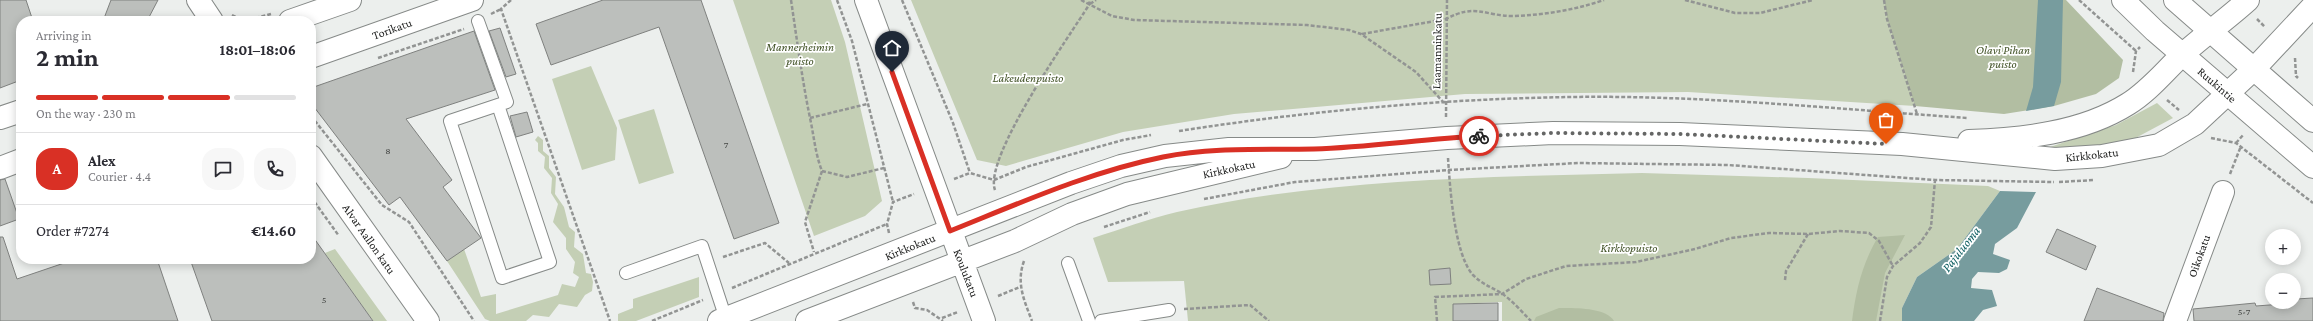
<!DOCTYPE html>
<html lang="en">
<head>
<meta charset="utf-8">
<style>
	body { margin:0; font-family:"Crimson Pro",serif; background:#f7f7f7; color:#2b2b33; height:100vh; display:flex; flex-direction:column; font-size:15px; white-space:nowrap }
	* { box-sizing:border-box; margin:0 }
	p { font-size:13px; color:#7c7c81 }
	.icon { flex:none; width:22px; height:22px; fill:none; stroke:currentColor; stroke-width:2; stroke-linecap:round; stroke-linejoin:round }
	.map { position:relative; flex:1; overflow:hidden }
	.panel { position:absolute; left:16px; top:16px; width:300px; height:248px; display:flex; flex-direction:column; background:#fff; border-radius:16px; box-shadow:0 2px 10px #0003 }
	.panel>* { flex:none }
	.fabs { position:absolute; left:2265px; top:229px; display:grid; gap:8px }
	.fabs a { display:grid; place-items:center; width:36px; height:36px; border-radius:50%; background:#fff; box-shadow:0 2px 10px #0003; font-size:20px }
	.pin { position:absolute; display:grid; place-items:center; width:34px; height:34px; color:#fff; margin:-41px -17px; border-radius:50% 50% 50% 0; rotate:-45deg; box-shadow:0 0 4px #0007 }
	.pin .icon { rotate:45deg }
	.courier { position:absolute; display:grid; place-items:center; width:40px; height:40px; margin:-20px; border:3px solid #d93025; border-radius:50%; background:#fff; color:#222; box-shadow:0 1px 5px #0007 }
	.headline em { font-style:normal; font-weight:700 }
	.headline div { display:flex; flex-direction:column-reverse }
	.headline { display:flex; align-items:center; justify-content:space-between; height:68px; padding:0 20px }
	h1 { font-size:26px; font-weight:700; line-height:30px }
	.bar { display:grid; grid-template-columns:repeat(4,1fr); gap:6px 4px; align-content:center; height:48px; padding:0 20px }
	.bar i { height:5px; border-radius:3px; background:#e1e1e2 }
	.bar .on { background:#d93025 }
	.bar p { grid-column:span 4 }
	.line { display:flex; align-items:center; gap:10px; padding:0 20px; border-top:1px solid #e1e1e2 }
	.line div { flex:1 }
	.round { display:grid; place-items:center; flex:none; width:42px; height:42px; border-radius:16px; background:#f7f7f7 }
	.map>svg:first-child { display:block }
</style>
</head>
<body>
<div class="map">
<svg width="2313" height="321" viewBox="0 0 2313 321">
	<rect width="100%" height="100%" fill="#ecefed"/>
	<path fill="#c4cfb5" d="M733,0h98l14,42 37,159 -17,15 -51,20z
		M911,0h973l3,19 28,87 -227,-14 -223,2 -231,20 -111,18 -117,34 -29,-6z
		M591,66l26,62 -2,32 -33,10 -30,-91z
		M2157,103l16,15 -45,24 -51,6h-30l69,-23z
		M654,109l20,64 -35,11 -21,-64z
		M538,136l5,4v11l6,5v12l7,9 -1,17 9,13 5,20 6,5 -1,15 9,7 3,19 5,1 2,8 -1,9 -7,4 -8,12 -18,-3 -10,13 -16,-2 -7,6h-36l-5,-2 -38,-58 17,-12 17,48 15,-3v20l62,-19 4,-11 13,3 4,-10 -6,-4 2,-11 -9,-13v-11l-13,-16 5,-18 -7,-11 1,-15 -8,-10 1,-11 -7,-6v-8l-3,-3z
		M1642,173l166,5 180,8 12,5 -43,58 -40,28 -15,31v13h-400v-19l-49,2v17h-265l-4,-40 -76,1 -15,-44c28,-9 55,-19 84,-26 152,-34 310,-35 465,-39z
		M335,249l52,72h-14l-48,-68z
		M699,277v20l-63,24h-18v-7l15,-6v-9z"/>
	<path fill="#b2bea2" d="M1884,0h182l57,60 -4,18 -23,16 -42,12 -50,8 -89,-8 -28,-87z
		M1905,235l-20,38 -9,48h-24c4,-31 10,-57 26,-84z
		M1559,308c14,0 47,-1 55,13h-80l2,-4z"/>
	<path fill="#779c9e" d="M2038,0h25l-2,82 -7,24 -28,5 7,-24z
		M2000,191l36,1 -19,36 -22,16 -2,10 17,6 -3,9 -8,4 -21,-1 -6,7 -1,9 21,2 5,16 -14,4 -9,11h-72v-13l15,-31 40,-28z"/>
	<path fill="#bcbfbc" stroke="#7f817f" d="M0,0h26l7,21h-12v59l-21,8z
		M111,0h47l-11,21h-44z
		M603,0h98l78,223 -45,16 -75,-212 -108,38 -15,-41z
		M500,28l16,46 -10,3 -17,-46z
		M474,31l21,59 -89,29 46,61 -9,7 38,51 -34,23 -47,-64 -11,8 -78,-102v-15z
		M527,112l6,20 -17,5 -6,-21z
		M5,179l14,40 -19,7v-46z
		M2057,229l39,17 -10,24 -40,-18z
		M311,234l62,87h-161l-22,-62h121z
		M0,237h3l14,42 59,-20h81l21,62h-178z
		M1450,268l1,16 -21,1 -1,-15z
		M2097,288l67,25 -1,8h-79z
		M2313,298v23h-119l-1,-12 62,-6 1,3 40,-3v-4z
		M1498,303v18h-45v-17z"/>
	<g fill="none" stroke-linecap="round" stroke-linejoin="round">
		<g stroke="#868a88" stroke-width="14">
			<path id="lane" d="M478,21l29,81 -57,19 52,157 48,-16 -52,-157
				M1068,263l21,58
				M626,273l76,-27 24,73
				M1101,321l68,-11"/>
		</g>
		<g stroke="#868a88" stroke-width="24">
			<path id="street" d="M198,0l14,21
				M311,156l117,165
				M2175,321l48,-129"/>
		</g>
		<g stroke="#868a88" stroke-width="24">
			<path id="secondary" d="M866,0l118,321
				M2123,0l32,31 158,136
				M2175,0l138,121
				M290,21l60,-21
				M311,57l161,-57
				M0,118l21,-7
				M1969,141c53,-2 113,-8 159,-37 21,-13 36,-32 54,-49 21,-19 45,-36 66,-55
				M0,168l21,-8
				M719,321l352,-138 50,-17 44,-10 64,-7h86l132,-11 106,-5 127,1 222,10 153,15 47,-3 57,-11 36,-21 59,-55 59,-63
				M807,321l208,-80 57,-27 55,-20 154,-37"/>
		</g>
		<path stroke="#929493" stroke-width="2.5" stroke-dasharray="4 2" stroke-linecap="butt" d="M511,0l-10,9 109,312
			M791,0c6,40 11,79 19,118 4,18 5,35 12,53l-17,51 9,30
			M837,0l15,41 41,161
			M902,0l51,123 17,50
			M1081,0l31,16 22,4 173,5 42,5 12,4 55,38 28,31
			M1685,0l50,13h25l53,-13
			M1884,0l3,19 30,95
			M2079,0l57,51
			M1090,4l6,-4
			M491,14l10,-5
			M232,15l12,6
			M261,17l2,4
			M2257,19l8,8
			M244,21l27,-7
			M1362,34l84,-15c30,-16 38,-3 67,-3 32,-1 61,-6 91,-16
			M378,58l86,-29
			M2295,58l1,18 2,2
			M2133,72l3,-21 4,-4
			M2167,100l12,10
			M311,116l71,89 27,17 65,99
			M1446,117l1,-117
			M810,118l57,-14
			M1179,131c129,-20 262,-32 392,-34 132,-2 265,12 397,21
			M2211,138l25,5 77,60
			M2236,143l8,-9
			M1448,158c2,29 6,96 25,117 9,9 18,12 28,18 11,7 21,19 30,28
			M822,171l25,6 37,-9
			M2230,174l11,-28
			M954,179l16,-6 24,7 32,-13 97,-27 28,-5
			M2059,182l35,-2
			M995,190c-12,-32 75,-155 94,-185l1,-5
			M311,197l28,39
			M1204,199l91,-17 154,-12 129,-7 150,2 207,15 119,2
			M1104,227l46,-15
			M889,233l-2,-9 6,-22 21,-8
			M723,257l42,-14 24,20
			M1024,261c-8,22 0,39 8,60
			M1785,280l1,-9 22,-37
			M732,288l155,-64
			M998,296l22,-9
			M913,302l2,6 12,2 16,11
			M1184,309l66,-4 19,16
			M942,318l16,-6
			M652,321l51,-21
			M1437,321l-2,-24 67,-3 24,-15 40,-13 70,-4 59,-13 36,-11 38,-5 39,1 32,-3 29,2 10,8 14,25
			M1880,321l7,-44 6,-11 27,-23 11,-16 4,-47"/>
		<use href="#lane" stroke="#fff" stroke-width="12"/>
		<use href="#street" stroke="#fff" stroke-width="22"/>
		<use href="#secondary" stroke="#fff" stroke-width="22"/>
	</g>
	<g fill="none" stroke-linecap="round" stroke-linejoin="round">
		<path stroke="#656665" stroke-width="4" stroke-dasharray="0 7.2" d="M1479,136l75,-3 126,1 206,10"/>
		<path stroke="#d93025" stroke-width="5" d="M892,72l58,159c70,-28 139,-59 213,-74 50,-10 100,-7 151,-8 55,-2 110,-10 165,-13"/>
	</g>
	<g text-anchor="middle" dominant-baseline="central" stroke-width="3.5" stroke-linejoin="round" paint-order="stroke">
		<g font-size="10" fill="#444644">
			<text x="726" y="144">7</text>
			<text x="388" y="150">8</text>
			<text x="324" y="299">5</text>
			<text x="2244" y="311">5-7</text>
		</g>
		<g font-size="12" fill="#1c1d1c" stroke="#fff">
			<text transform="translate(392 29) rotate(-20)">Torikatu</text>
			<text transform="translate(1437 51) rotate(-89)">Laamanninkatu</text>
			<text transform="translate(2217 85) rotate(41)">Ruukintie</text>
			<text transform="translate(2092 155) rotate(-6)">Kirkkokatu</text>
			<text transform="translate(1229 169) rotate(-12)">Kirkkokatu</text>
			<text transform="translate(369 239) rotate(55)">Alvar Aallon katu</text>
			<text transform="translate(910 247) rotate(-22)">Kirkkokatu</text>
			<text transform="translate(2199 256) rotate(-70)">Oikokatu</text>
			<text transform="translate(966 273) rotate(69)">Koulukatu</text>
		</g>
		<g font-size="12" font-style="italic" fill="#3f5024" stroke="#fff">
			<text x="800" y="47">Mannerheimin<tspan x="800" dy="14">puisto</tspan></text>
			<text x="2003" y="50">Olavi Pihan<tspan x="2003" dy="14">puisto</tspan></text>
			<text x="1028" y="78">Lakeudenpuisto</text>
			<text x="1629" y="248">Kirkkopuisto</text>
		</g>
		<g font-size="13" font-style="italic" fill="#0f5f62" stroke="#fff">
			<text transform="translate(1961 249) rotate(-52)">Pajuluoma</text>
		</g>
	</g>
</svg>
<div class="fabs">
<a>+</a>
<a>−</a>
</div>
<div class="pin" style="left:1886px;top:144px;background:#ea580c"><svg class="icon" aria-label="bag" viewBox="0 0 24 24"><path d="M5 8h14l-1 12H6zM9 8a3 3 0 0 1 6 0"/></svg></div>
<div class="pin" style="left:892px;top:72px;background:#1f2937"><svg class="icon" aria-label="home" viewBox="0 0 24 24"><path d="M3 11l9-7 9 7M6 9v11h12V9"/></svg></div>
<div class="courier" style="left:1479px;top:136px"><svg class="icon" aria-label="bike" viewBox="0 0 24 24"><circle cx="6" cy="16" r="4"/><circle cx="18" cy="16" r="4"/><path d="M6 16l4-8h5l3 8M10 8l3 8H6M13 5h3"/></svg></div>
<section class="panel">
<div class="headline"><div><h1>2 min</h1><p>Arriving in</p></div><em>18:01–18:06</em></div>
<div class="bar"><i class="on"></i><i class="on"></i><i class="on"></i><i></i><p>On the way · 230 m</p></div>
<div class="line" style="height:72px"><b class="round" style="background:#d93025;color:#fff">A</b><div><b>Alex</b><p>Courier · 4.4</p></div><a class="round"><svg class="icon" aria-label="chat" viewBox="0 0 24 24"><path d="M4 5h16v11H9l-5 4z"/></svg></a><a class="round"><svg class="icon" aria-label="phone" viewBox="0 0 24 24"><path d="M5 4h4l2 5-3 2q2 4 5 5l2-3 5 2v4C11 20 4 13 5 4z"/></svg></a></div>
<div class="line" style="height:52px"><div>Order #7274</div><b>€14.60</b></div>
</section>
</div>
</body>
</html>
